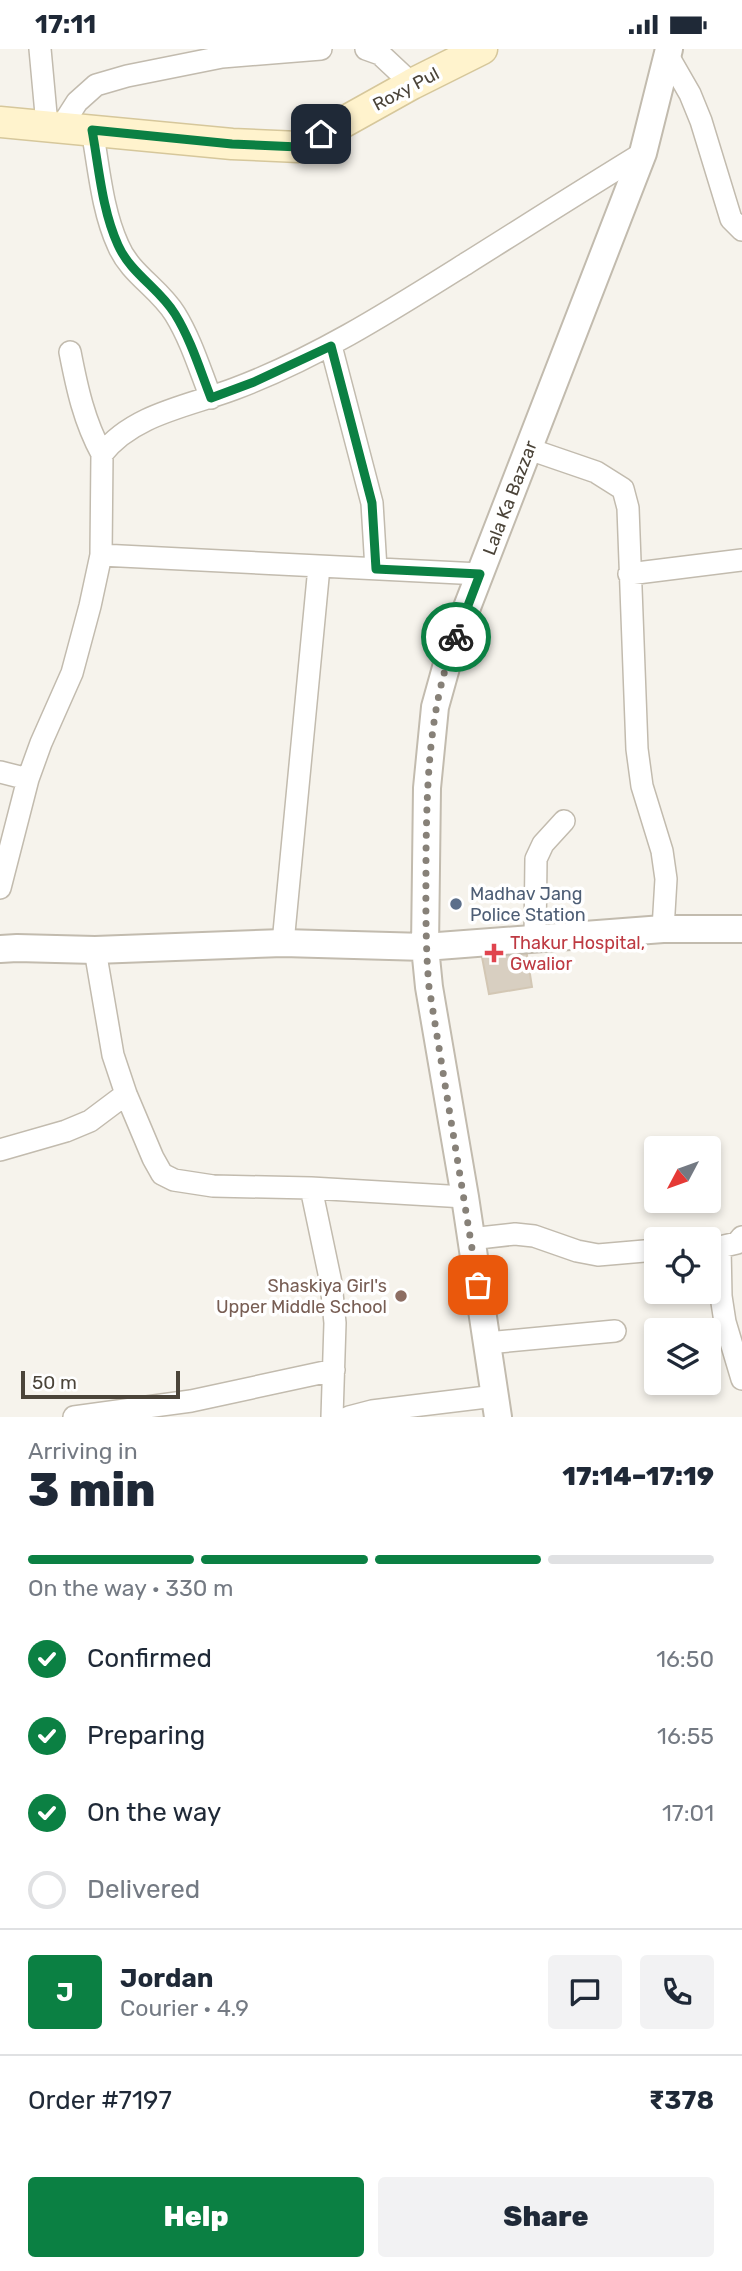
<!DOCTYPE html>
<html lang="en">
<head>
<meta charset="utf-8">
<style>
	body { margin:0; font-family:Rubik,sans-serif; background:#f2f2f3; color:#1f2937; height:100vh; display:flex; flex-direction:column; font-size:26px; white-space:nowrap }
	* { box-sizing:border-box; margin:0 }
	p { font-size:23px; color:#747a83 }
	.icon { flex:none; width:38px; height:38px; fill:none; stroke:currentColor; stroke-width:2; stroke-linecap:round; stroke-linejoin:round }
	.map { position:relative; height:1368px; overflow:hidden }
	.sheet { display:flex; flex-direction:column; background:#fff; flex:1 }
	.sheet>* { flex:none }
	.needle { width:46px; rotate:229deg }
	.tools { position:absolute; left:644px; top:1087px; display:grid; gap:14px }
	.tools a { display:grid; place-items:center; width:77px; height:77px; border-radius:7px; background:#fff; box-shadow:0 4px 10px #0003; font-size:35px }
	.scale { position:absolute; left:21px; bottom:18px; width:159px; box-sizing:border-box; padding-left:7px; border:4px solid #4b4439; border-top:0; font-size:19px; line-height:24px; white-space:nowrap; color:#4b4439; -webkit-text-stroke:5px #fff; paint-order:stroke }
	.pin { position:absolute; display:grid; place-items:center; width:60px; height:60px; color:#fff; margin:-30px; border-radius:14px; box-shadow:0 4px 10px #0006 }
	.courier { position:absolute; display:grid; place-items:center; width:70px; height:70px; margin:-35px; border:5px solid #0b8043; border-radius:50%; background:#fff; color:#222; box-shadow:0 2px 9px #0007 }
	.head em { font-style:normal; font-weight:800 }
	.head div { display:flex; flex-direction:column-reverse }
	.head { display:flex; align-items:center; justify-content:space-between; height:119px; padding:0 28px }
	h1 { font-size:46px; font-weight:800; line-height:52px }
	.bar { display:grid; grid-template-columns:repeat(4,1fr); gap:10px 7px; align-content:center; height:84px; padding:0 28px }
	.bar i { height:9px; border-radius:5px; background:#e0e1e3 }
	.bar .active { background:#0b8043 }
	.bar p { grid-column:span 4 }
	.line { display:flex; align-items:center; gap:18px; padding:0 28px; border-top:2px solid #e0e1e3 }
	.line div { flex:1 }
	.round { display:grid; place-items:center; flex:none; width:74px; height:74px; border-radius:7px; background:#f2f2f3 }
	ol { padding:0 28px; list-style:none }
	li { display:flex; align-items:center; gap:21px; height:77px }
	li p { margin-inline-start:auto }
	li .icon { padding:7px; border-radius:50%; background:#0b8043; color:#fff; stroke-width:4 }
	li:last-child { color:#747a83 }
	li i { width:38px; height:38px; border:4px solid #e0e1e3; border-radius:50% }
	.primary-button { display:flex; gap:14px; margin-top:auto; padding:14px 28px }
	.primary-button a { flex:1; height:80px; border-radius:7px; background:#0b8043; color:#fff; font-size:28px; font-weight:800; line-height:80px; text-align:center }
	.primary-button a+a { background:#f2f2f3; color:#1f2937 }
	.status { display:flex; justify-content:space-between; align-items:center; height:49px; padding:0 35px; background:#fff; direction:ltr }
	.status svg { height:19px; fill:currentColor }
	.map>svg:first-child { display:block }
</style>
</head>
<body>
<div class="status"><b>17:11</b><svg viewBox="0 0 49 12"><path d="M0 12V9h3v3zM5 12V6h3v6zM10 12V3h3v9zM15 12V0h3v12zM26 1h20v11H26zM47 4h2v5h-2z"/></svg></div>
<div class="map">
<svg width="742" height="1368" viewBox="0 0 742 1368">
	<rect width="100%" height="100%" fill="#f6f3ec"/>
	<path fill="#d8cfc1" stroke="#d3c7b4" stroke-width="2" d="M526,900l6,38 -43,7 -7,-37z"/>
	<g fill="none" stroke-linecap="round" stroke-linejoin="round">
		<g stroke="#c2bbae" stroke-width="24">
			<path id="minor" d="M40,0l7,76
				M366,0l14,5 32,30
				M667,5l23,40 11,27 30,98 11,11
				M61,78l16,-25 19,-17 31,-9 95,-19 99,-8
				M92,81c7,38 10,80 26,115 12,29 41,43 57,69 16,26 25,56 36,84
				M331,297l41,157 4,66
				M70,303c7,36 14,69 32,102
				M529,400l67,23 27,17 5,19 9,241 5,37 20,65 4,28 -3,50
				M101,506l379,19
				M629,525l113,-14
				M0,723l28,7
				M0,839l28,-109 13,-36 31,-70 18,-67 11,-51 1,-101c31,-40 87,-48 132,-65 83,-31 158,-79 233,-126 59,-37 117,-74 176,-110
				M535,889l1,-79 7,-15 21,-23
				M283,894l36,-376
				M95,901l18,105 13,39 27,64 9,16 12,6 39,6 98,2 154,9
				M0,1101l66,-19 24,-10 36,-27
				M311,1139l20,95 4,40 -3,94
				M470,1190l45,-5 19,2 43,15 21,4 58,-5
				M709,1198h11l1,49 4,26 17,57
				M720,1198l17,-4 5,-6
				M487,1294l128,-12
				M74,1368l117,-16 143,-31
				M349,1368l23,-6 123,-15"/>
		</g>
		<g stroke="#c2bbae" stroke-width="30">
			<path id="tertiary" d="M0,900l17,-1 78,2 188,-7 142,4 238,-18h79
				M498,1368l-33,-220 -36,-210 -4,-40 2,-159 8,-81 17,-61 191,-493 26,-104"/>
		</g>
		<g stroke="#d6c79b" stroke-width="33">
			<path id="secondary" d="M0,73l232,22 67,3 113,-63 70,-35"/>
		</g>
		<use href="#minor" stroke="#fff" stroke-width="21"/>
		<use href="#tertiary" stroke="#fff" stroke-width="26"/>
		<use href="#secondary" stroke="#fff3cd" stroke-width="30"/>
	</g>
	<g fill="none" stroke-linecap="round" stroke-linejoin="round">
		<path stroke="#878178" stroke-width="7" stroke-dasharray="0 12.6" d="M456,588c-27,69 -29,143 -30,216 0,45 -1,89 3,134l49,298"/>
		<path stroke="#0b8043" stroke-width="9" d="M321,85l-22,13 -67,-3 -140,-14c7,38 10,80 26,115 13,29 41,43 57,69 16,26 25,56 36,84l43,-16 77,-36 41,157 4,66 104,5 -24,63"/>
	</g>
	<circle fill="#5c6f8a" stroke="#fff" stroke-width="2.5" cx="456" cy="855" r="7"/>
	<path fill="#e0444e" stroke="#fff" stroke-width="2.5" d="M490.5 893.5h7v7h7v7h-7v7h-7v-7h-7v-7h7z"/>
	<circle fill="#8d6e63" stroke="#fff" stroke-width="2.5" cx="401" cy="1247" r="7"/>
	<g text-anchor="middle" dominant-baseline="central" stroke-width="7" stroke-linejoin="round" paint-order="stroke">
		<g font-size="18" fill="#4b4439" stroke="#fff">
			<text transform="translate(406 40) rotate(-28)">Roxy Pul</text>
			<text transform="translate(510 449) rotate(-69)">Lala Ka Bazzar</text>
		</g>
		<g font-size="18" fill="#4e5e75" stroke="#fff" text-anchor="start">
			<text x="470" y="845">Madhav Jang<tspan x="470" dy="21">Police Station</tspan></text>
		</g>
		<g font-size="18" fill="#be3a42" stroke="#fff" text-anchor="start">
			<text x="510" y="894">Thakur Hospital,<tspan x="510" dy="21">Gwalior</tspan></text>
		</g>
		<g font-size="18" fill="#785e54" stroke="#fff" text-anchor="end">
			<text x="387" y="1237">Shaskiya Girl's<tspan x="387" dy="21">Upper Middle School</tspan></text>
		</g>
	</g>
</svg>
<div class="tools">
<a><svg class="needle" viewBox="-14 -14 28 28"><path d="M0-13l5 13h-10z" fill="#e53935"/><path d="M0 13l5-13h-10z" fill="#747a83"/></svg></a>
<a><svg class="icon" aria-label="locate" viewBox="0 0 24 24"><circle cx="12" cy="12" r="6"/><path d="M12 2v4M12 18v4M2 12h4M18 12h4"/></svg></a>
<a><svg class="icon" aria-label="layers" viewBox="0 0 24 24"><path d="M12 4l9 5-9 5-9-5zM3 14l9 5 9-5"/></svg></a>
</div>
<div class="scale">50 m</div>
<div class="pin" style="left:478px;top:1236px;background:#ea580c"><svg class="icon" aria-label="bag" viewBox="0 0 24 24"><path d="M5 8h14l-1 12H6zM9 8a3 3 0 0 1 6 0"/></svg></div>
<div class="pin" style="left:321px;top:85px;background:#1f2937"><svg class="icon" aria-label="home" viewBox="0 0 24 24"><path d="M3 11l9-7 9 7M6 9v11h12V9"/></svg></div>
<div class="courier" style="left:456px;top:588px"><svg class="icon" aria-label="bike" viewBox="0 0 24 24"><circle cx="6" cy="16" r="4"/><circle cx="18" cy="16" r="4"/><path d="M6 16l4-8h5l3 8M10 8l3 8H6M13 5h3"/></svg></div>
</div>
<section class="sheet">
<div class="head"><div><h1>3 min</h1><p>Arriving in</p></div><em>17:14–17:19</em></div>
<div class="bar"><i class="active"></i><i class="active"></i><i class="active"></i><i></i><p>On the way · 330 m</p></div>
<ol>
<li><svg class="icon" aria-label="check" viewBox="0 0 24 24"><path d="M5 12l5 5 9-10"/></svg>Confirmed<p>16:50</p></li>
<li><svg class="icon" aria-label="check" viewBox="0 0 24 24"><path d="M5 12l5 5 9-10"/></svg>Preparing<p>16:55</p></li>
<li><svg class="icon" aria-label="check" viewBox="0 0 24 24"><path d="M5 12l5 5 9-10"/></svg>On the way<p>17:01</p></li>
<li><i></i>Delivered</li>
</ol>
<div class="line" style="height:126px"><b class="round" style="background:#0b8043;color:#fff">J</b><div><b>Jordan</b><p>Courier · 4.9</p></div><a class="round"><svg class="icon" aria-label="chat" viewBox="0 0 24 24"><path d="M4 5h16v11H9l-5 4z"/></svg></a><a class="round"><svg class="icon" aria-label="phone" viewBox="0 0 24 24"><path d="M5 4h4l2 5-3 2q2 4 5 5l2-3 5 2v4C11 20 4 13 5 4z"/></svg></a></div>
<div class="line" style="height:91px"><div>Order #7197</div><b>₹378</b></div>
<div class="primary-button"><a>Help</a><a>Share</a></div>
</section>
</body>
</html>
